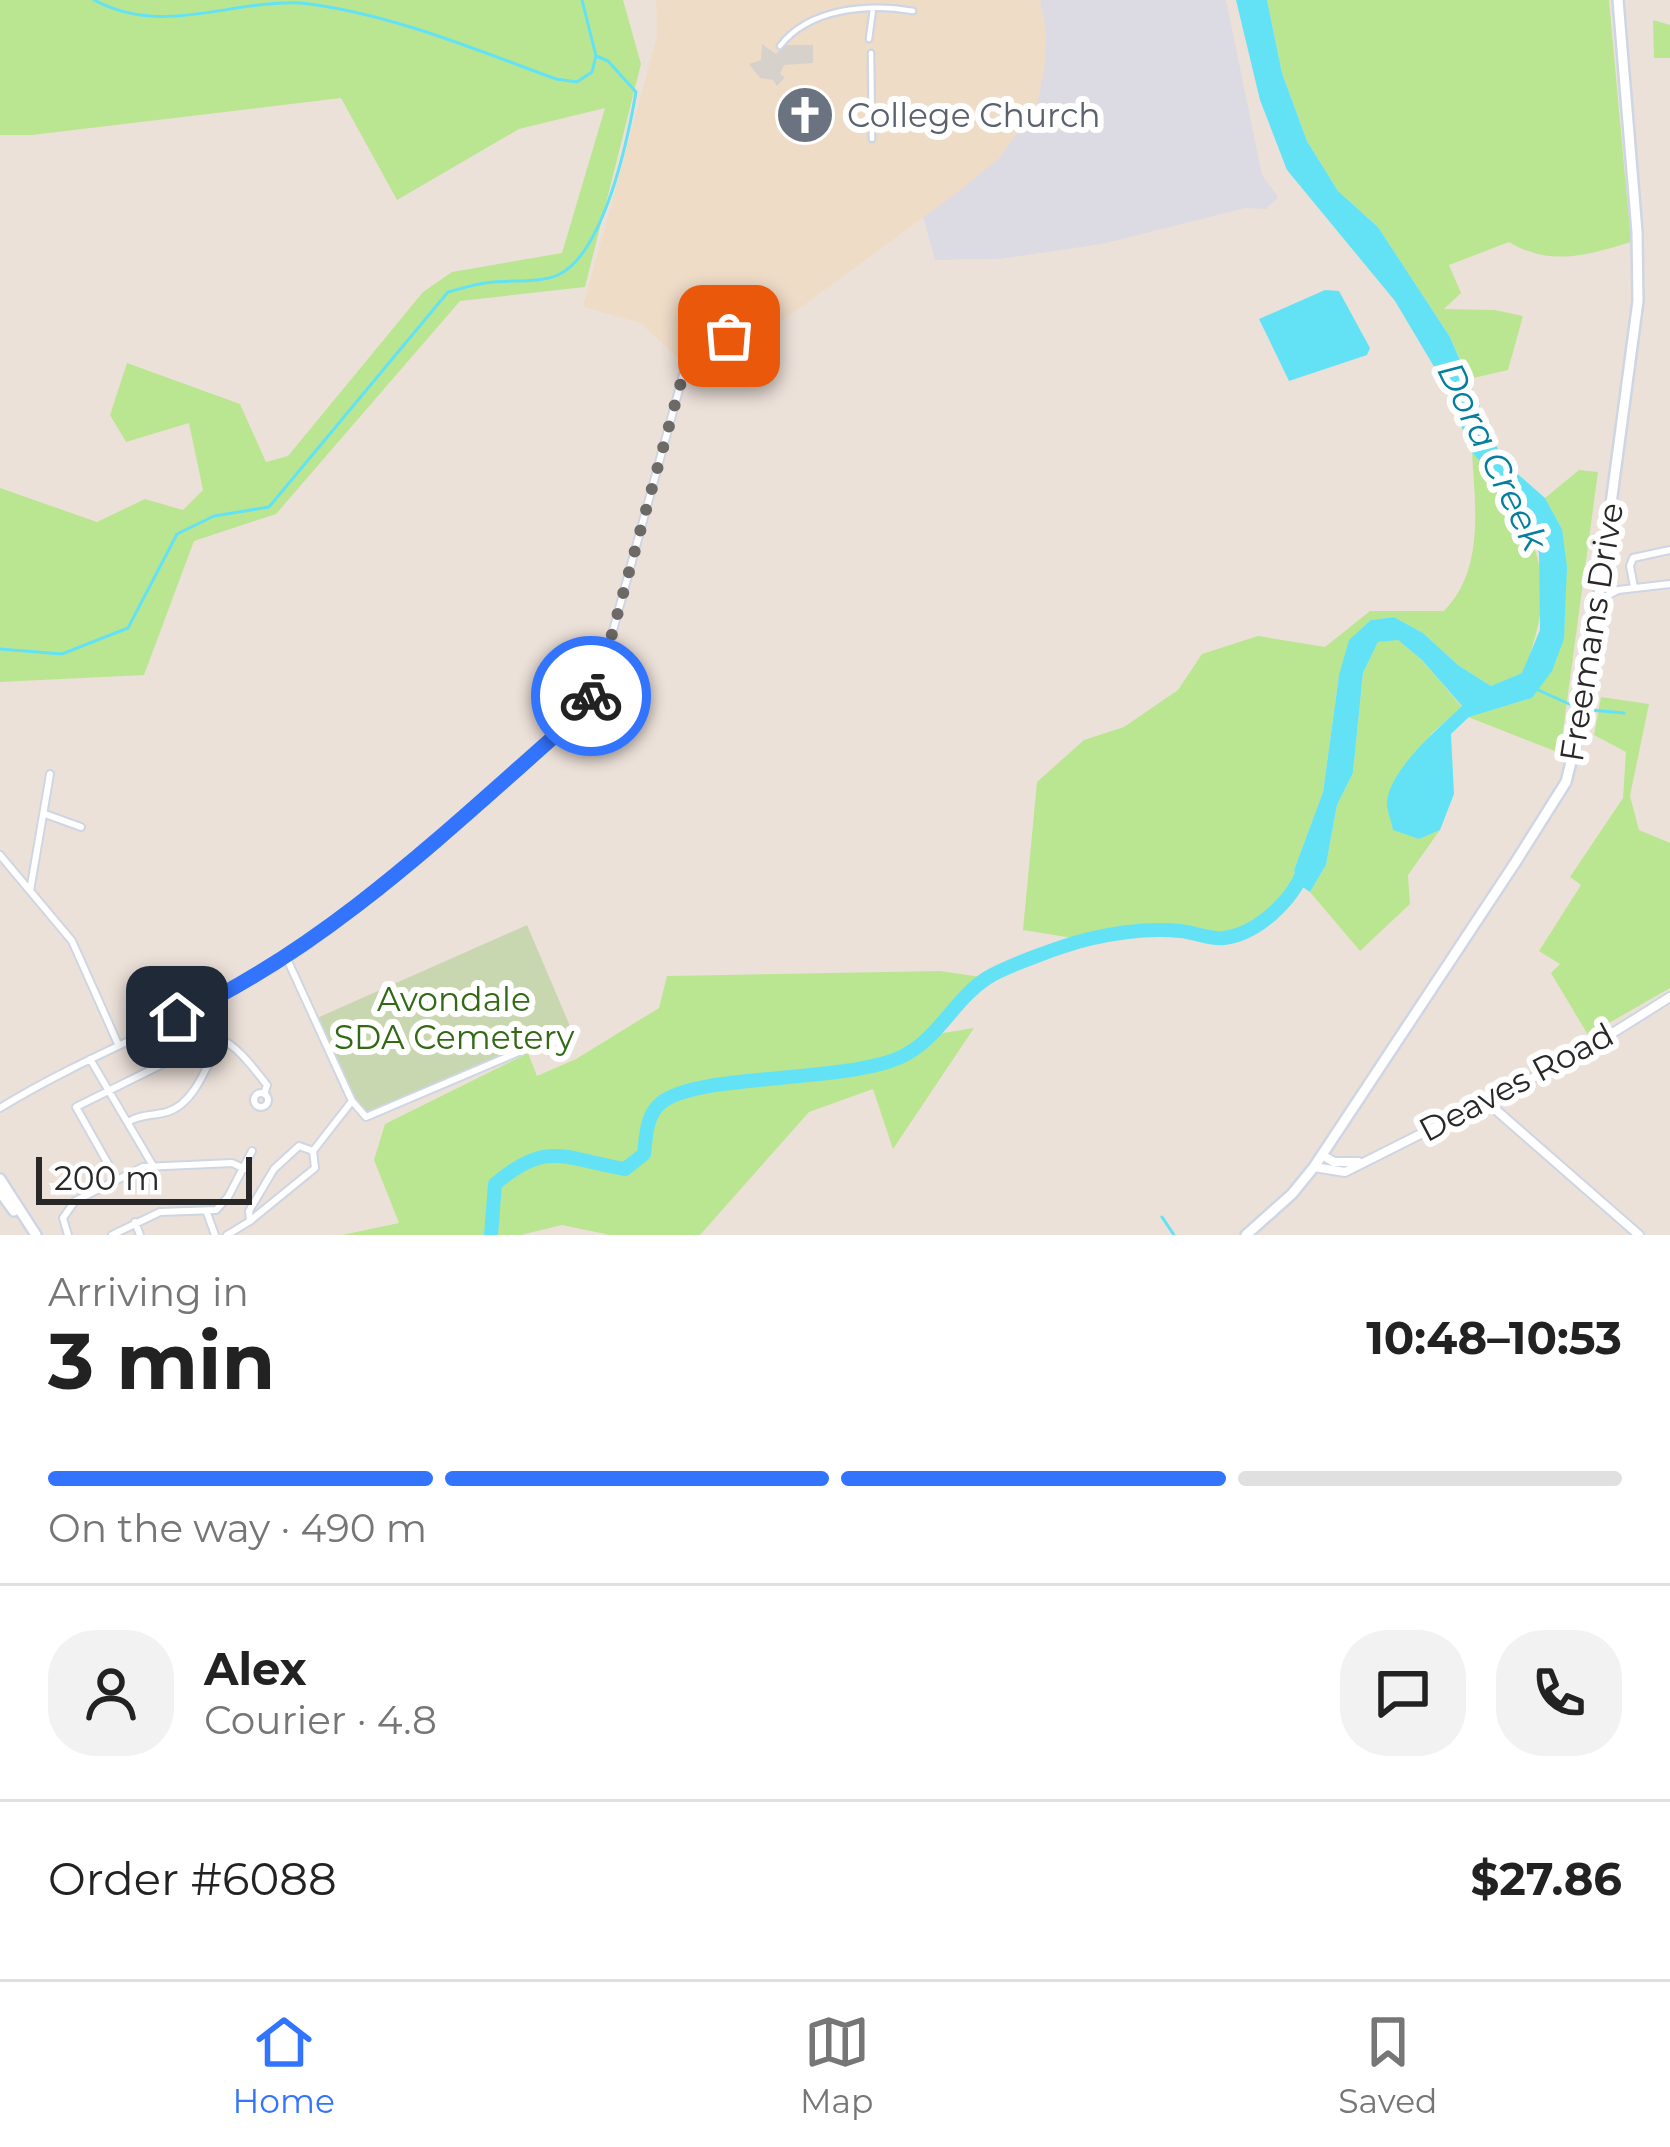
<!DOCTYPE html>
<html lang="en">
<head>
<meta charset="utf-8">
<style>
	body { margin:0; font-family:Montserrat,sans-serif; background:#f2f2f2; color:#222; height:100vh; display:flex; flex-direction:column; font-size:45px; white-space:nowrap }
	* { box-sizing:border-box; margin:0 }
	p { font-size:39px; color:#767676 }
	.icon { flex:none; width:66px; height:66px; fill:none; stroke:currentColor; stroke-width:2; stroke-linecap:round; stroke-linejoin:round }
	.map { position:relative; height:1235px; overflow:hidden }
	.side { display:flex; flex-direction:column; background:#fff; flex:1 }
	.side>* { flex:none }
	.scale { position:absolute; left:36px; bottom:30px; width:216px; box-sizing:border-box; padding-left:12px; border:6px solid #282828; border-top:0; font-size:33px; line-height:42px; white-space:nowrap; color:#282828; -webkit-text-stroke:9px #fff; paint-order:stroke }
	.pin { position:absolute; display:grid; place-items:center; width:102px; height:102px; color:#fff; margin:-51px; border-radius:24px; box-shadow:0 6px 18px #0006 }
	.courier { position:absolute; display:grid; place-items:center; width:120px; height:120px; margin:-60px; border:9px solid #3374ff; border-radius:50%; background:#fff; color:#222; box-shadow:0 3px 15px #0007 }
	.overview em { font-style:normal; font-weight:700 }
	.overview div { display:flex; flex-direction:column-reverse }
	.overview { display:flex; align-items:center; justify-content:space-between; height:204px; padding:0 48px }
	h1 { font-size:78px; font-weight:700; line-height:90px }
	.bar { display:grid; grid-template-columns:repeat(4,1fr); gap:18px 12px; align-content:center; height:144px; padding:0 48px }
	.bar i { height:15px; border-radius:9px; background:#e0e0e0 }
	.bar .active { background:#3374ff }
	.bar p { grid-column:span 4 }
	.line { display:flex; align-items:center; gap:30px; padding:0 48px; border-top:3px solid #e0e0e0 }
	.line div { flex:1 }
	.round { display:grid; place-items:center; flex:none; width:126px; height:126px; border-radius:48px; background:#f2f2f2 }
	.tab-bar { display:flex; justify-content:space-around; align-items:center; height:168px; border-top:3px solid #e0e0e0; background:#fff; font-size:33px; color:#767676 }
	.tab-bar a { display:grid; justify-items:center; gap:6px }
	.tab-bar .active { color:#3374ff }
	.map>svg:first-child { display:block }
</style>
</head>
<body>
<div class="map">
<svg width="1670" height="1235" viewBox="0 0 1670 1235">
	<rect width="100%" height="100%" fill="#ece1d9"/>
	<path fill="#dcdae3" d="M1040,0h186l36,175 16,22 -12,12 -21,-1 -143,36 -103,15 -64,1 -12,-44 76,-58 45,-87 2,-38z"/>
	<path fill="#efdcc7" d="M656,0h384l6,33 -2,38 -7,35 -38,52 -37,31 -260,191 -62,-57 -57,-16 74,-271z"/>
	<path fill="#bae691" d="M0,0h623l18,64 -56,223 -125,14 -184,213 -82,27 -50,134 -144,7v-194l97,34 48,-23 38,11 20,-20 -14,-67 -63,19 -16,-27 17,-52 113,41 26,58 22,-6 135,-164 29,-20 110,-19 43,-145 -86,21 -122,71 -56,-102 -309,37h-32z
		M1267,0h342l22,242c-43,13 -81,25 -122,0l-60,23 12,28 -17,16 51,1 28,6 -15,54 -39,9 -19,-42 -72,-110 -40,-36 -31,-50 -25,-68z
		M1653,20l17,5v33h-16z
		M1472,452c62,79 92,118 51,221l-32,13 -33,-21 -35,-32 -29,-16 -23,3 -32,55 -16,117 -29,78 4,14 -42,44 -34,11 -42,-8 -39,-1 -56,10 -62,-10 14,-148 47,-42 40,-13 54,-37 24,-36 56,-18 67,11 45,-36h74c41,-42 31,-106 28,-159z
		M1579,470l19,2 -38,281 -92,-36 64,-19 30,-169 -17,-31z
		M1397,639l25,21 40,47 -30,26 -30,38 17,68 21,-9 -32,45 2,29 -50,47 -50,-59 16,-27 11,-60 16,-32 10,-100 15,-31z
		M1601,697l48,7 -19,92 9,34 31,13v145l-82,47 -37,-62 9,-9 -21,-13 42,-66 -11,-8 53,-79 3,-46 -32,-17z
		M940,971l48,7 -29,26 -22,30 37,-6 -81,121 -20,-60 -64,23 -109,123h-90l-48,-10 -41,10h-179l57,-12 -25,-63 11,-36 143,-71 9,23 39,-17 83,-51 8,-32z"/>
	<path fill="#c8d7af" d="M527,925l43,101 -204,87 -10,-11 -39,-84z"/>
	<path fill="#d7d1cc" d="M762,44l14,10 9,-9h28v18l-29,2 -4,9 5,3 -8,9 -4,-6 -13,-2 -11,-14 12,-4z"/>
	<path fill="#64e2f5" d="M1236,0h31l15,73 25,68 31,50 40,36 72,110 53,124 42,37 17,31 5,38 -3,72 -12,32 -20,27 -63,19 -18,17 3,60 -14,36 -21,9 -26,-9c-1,-8 -7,-21 -6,-29 4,-33 53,-74 75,-95l-40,-46 -24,-20 -20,2 -15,31 -10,100 -16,32 -11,60 -16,27 -12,-8 -4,-14 29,-78 16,-117 10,-35 22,-20 23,-3 29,16 35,32 33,21 31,-13 18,-43 -1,-77 -19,-40 -48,-61 -30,-72 -47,-79 -108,-131 -27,-70z
		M1325,290l14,1 31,57 -3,7 -78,26 -30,-62z"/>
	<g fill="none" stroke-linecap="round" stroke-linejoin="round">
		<path stroke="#64e2f5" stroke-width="3" d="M94,0c69,37 134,0 207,3 88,10 173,46 255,76l21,3 15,-10 4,-16 -14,-56
			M0,649l62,5 66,-26 49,-94 37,-18 55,-9 179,-215c15,-4 30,-9 46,-10 19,-2 46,1 64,-7 46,-21 70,-136 78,-183l-28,-31 -12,-5
			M1536,689l42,19
			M1590,710l34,3
			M1162,1217l12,18"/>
		<path stroke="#64e2f5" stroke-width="14" d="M491,1235l4,-51c52,-44 67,-26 130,-15l19,-15c2,-17 2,-39 17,-51 35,-30 184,-20 240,-46 38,-18 52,-57 86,-79 19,-12 80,-34 102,-39 30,-7 60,-11 91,-8 14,1 30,9 44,7 33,-4 68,-37 80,-68"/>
		<g stroke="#ced5e3" stroke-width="9">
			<path id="pedestrian" d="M869,39l4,-30
				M780,46c29,-38 89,-43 133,-35
				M871,53l1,86"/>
		</g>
		<g stroke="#ced5e3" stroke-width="10">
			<path id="minor" d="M1634,587l-4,-21 3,-8 37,-8
				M1599,600l19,-10 52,-6
				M45,814l36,13
				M0,855l72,86 46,103
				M30,891l20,-117
				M287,959l65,142 14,16 195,-83
				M207,1005l5,23 8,11
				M220,1039c17,6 35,31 47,46l-3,9
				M90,1059l62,105
				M254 1100a7 7 0 1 1 14 0a7 7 0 1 1-14 0Z
				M0,1108c81,-50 170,-82 252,-128 85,-47 157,-118 230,-180 46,-39 99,-76 121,-133l80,-292 22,-27 24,-12
				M128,1122c12,-8 25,-6 39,-10 28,-8 41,-49 53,-73
				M313,1151l39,-50
				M116,1178l-40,-71 109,-54 27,2
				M207,1213l8,22
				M250,1221l-1,-10 25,-42 25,-23 14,5
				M135,1222l5,13
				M68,1235l-5,-17 12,-17 68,-34 89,-4 13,6
				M112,1235l48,-23 56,-2 12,-13 24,-46
				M227,1235l23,-14 65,-53 -2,-17"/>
		</g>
		<g stroke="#ced5e3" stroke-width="12">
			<path id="tertiary" d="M1491,1099l5,11 143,125
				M1322,1155l12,7h24
				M1314,1167l31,5 231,-116 94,-59"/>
		</g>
		<g stroke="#ced5e3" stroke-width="14">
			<path id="secondary" d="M0,1179l36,56
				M0,1192l14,19
				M1246,1235l46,-41 22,-27 201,-304 51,-81 17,-68 55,-413 -1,-69 -19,-232"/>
		</g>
		<use href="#pedestrian" stroke="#fff" stroke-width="4.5"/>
		<use href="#minor" stroke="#fff" stroke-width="6"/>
		<use href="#tertiary" stroke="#fff" stroke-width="8"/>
		<use href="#secondary" stroke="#fff" stroke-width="9"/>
	</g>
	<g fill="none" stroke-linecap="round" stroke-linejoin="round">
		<path stroke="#6d6966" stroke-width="12" stroke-dasharray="0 21.6" d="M591,696l12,-29 80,-292 22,-27 24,-12"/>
		<path stroke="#3374ff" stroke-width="15" d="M177,1017c146,-68 260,-177 380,-283l34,-38"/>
	</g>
	<defs>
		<g id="church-disc" transform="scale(3)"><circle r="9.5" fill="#6b7280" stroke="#fff"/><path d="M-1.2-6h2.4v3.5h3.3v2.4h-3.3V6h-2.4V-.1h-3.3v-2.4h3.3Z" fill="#fff"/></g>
	</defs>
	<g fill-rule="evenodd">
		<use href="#church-disc" x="805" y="115"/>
	</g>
	<g text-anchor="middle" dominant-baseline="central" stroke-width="12" stroke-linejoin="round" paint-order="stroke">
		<g font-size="33" fill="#5b616d" stroke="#fff" text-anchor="start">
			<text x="847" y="115">College Church</text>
		</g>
		<g font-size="33" fill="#282828" stroke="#fff">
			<text transform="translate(1591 632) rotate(-81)">Freemans Drive</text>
			<text transform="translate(1516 1082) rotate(-28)">Deaves Road</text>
		</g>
		<g font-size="33" fill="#326915" stroke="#fff">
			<text x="454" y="999">Avondale<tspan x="454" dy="38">SDA Cemetery</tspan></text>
		</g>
		<g font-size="36" font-style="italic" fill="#057f9f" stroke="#fff">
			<text transform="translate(1493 456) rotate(64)">Dora Creek</text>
		</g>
	</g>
</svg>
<div class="scale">200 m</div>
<div class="pin" style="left:729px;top:336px;background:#ea580c"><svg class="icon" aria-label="bag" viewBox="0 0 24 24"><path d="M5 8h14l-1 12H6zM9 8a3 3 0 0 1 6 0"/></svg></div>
<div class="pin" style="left:177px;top:1017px;background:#1f2937"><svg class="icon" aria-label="home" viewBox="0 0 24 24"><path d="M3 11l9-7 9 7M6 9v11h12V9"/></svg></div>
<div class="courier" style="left:591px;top:696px"><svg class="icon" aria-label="bike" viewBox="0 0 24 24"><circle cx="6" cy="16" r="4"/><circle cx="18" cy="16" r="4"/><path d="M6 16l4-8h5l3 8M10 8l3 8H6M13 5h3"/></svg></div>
</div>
<section class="side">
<div class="overview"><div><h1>3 min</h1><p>Arriving in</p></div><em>10:48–10:53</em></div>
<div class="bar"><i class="active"></i><i class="active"></i><i class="active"></i><i></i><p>On the way · 490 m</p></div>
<div class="line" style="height:216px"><a class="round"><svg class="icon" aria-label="person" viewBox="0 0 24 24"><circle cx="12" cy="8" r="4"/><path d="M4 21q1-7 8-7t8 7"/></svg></a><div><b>Alex</b><p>Courier · 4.8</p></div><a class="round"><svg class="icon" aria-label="chat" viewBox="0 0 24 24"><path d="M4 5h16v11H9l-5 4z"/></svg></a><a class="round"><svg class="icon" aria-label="phone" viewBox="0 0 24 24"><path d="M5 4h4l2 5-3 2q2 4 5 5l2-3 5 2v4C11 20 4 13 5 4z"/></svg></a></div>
<div class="line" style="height:156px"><div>Order #6088</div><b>$27.86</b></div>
</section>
<nav class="tab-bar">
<a class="active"><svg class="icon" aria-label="home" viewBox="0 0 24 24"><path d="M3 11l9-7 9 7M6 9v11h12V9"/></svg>Home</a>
<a><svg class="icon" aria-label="map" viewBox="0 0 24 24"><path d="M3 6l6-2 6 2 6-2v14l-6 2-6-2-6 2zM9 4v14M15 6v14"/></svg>Map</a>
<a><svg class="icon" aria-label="saved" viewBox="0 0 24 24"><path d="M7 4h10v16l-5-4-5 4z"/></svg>Saved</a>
</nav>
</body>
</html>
